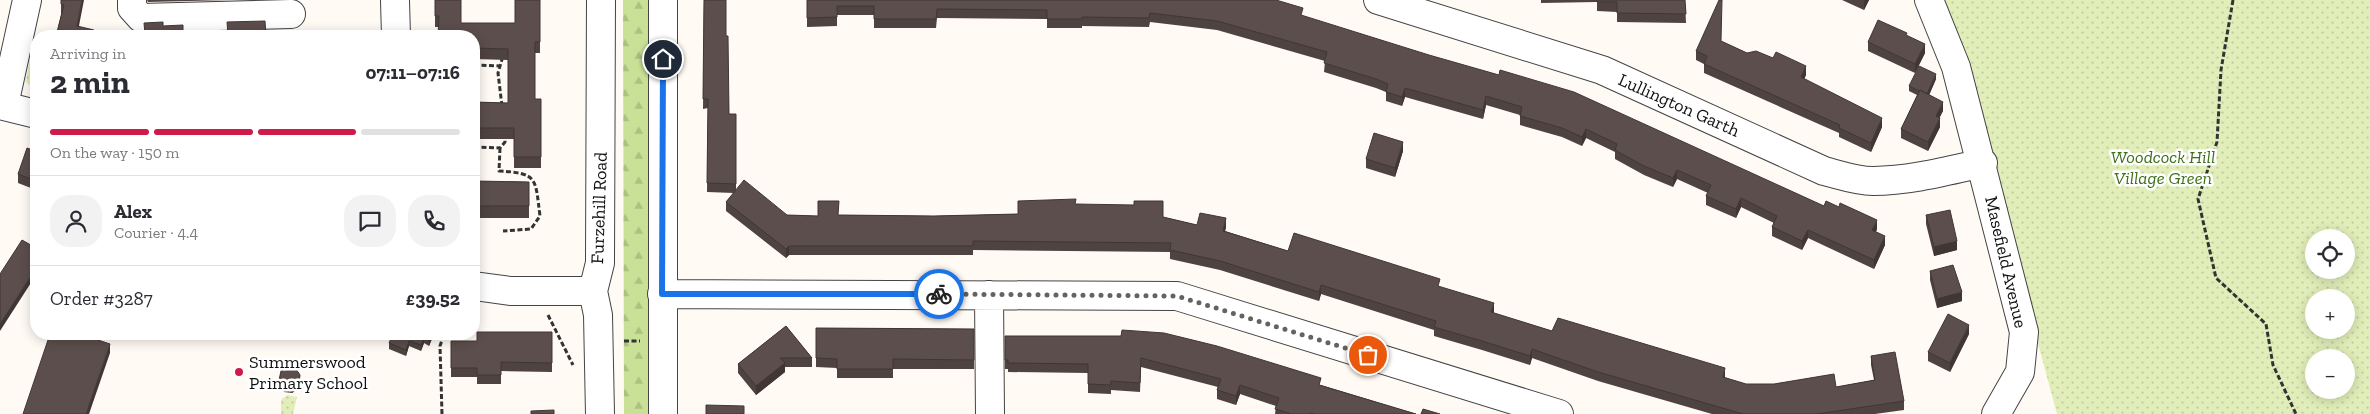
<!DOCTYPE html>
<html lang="en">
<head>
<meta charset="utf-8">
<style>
	body { margin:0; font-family:"Zilla Slab",serif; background:#f2f2f3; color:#2b2b33; height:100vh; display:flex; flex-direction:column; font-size:19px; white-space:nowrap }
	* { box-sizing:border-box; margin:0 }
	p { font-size:16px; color:#7c7c81 }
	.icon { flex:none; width:28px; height:28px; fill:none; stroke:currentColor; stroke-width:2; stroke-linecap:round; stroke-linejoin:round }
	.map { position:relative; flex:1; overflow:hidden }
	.details { position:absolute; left:30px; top:30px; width:450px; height:310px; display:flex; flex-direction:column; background:#fff; border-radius:20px; box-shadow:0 2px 12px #0003 }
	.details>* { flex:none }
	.controls { position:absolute; left:2305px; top:229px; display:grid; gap:10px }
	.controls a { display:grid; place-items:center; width:50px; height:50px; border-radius:50%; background:#fff; box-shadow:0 2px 12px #0003; font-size:25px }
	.pin { position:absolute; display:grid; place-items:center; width:42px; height:42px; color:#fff; margin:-21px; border:2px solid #fff; border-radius:50%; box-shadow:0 1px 5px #0007 }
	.courier { position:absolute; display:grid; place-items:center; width:50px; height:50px; margin:-25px; border:4px solid #1a73e8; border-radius:50%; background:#fff; color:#222; box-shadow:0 1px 6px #0007 }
	.overview em { font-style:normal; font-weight:700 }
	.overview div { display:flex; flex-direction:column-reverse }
	.overview { display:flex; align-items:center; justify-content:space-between; height:85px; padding:0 20px }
	h1 { font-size:32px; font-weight:700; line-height:38px }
	.bar { display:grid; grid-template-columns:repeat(4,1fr); gap:8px 5px; align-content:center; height:60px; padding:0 20px }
	.bar i { height:6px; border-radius:4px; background:#e1e1e2 }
	.bar .active { background:#cf1a4c }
	.bar p { grid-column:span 4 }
	.line { display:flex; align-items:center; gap:12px; padding:0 20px; border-top:1px solid #e1e1e2 }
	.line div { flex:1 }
	.round { display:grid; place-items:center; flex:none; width:52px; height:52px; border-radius:20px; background:#f2f2f3 }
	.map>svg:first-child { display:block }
</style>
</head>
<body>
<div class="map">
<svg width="2370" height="414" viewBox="0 0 2370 414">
	<defs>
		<pattern id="grass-dots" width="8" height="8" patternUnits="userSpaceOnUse" patternTransform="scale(1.25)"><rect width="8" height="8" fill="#e1eeb9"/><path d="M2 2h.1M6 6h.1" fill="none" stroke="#c0cb9e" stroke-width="1.8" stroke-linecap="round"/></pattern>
		<pattern id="forest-firs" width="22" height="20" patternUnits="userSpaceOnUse" patternTransform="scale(1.25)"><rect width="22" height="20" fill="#c9e197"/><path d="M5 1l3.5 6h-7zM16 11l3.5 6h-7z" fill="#acc081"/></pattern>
	</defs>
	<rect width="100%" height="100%" fill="#fffaf4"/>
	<path fill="url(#grass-dots)" fill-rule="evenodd" d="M1938,0h432v414h-313l-96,-356zM2314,238h32v32h-32zM2314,298h32v32h-32zM2314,358h32v32h-32z
		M31,53l5,6v32l-10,-9z
		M287,395l10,2 -4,17h-12v-14z"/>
	<path fill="url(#forest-firs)" d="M623,0h29l5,414h-33z"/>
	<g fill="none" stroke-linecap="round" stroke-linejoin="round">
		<g stroke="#444" stroke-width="30">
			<path id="minor" d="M132,0v8l9,10 150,-4
				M663,0v414
				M1378,0l224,70 222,101c16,4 32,10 49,10 36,0 74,-10 110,-18
				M1929,0l27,67 68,265 -4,40 -24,42
				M395,1l1,35
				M0,105l36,9
				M4,105l23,-105
				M474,286l36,5h83
				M662,294l515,2 382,118
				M989,295l1,119
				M600,414l-2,-99 -5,-24 7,-28 1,-263"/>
		</g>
		<path stroke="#333" stroke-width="3" stroke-dasharray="5 2.5" stroke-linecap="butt" d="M2233,0l-12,70 -4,72 -19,57 18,79 50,46 7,41 23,49
			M474,65l26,1
			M502,106l-4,-33 5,-17
			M474,147l26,1 5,-6v-5
			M500,148l-1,23c40,2 36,8 41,45l-9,13 -28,2
			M548,315l25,50
			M624,341h16
			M442,414l-2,-68 4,-12"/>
		<use href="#minor" stroke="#fff" stroke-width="28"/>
	</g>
	<path fill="#4e4341" d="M61,0l18,26 15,10 50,-2 19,-8 20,10h-127l5,-21z
		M147,0h83l-82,2z
		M435,0l26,23h54l25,-23v53h-5v46h6v69h-27v-29h-40v-37l34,1v-43l-34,-1v-23l-36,-9h-3z
		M704,0l22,36 3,78h7v76l51,25 31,1 21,-1 95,1 84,-2 57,-10 88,13 34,8 29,2 -1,4 63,20 152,36 54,25 -1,1 59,18 173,46v1l21,6 90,3 38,-7 -3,-15v-9l33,45v9l-29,4h-163l-114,-33 -66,-23 -2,7 -48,-15 -48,-14v-6l-113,-36 -2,7 -99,-31 -50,-11v-7l-197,-2v5h-184l-3,3 -60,-47v-9l8,-9 -27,-1 1,-84 -5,1z
		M807,0l496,16 521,190 53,23 -1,3 9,13 -11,24 -66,-31 -6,12 -30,-14v-9l2,-4 -33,-16 -5,11 -30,-13v-9l2,-3 -31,-14 -4,8 -29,-12 -29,-16v-7l-29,-14 -4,8 -20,-9 -42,-12v-10l-34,-10 -3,14 -78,-22 -3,9 -16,-5v-9l-10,-4 -52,-16 1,-11 -108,-31 -67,-8 -1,5 -67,-1v2h-35v-9l-110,-1 -1,10h-62v-13h-37v11l-30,1z
		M1541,0h144l1,23 -69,-1v-10l-20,-1v-9l-56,1z
		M1842,0h27l-5,10z
		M1907,36l18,17 -10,20 -47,-22v-9z
		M1721,41l26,12 59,22 -2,4 78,48 -11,25 -32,-15v-4l-135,-60v-9l-8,-4v-9z
		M1936,79l-7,16 14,16 -4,6 1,10 -12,24 -27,-13v-9l16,-34 -8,-4v-5z
		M36,151v39l-18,-7v-9z
		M1403,151l-8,26 -29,-9v-9z
		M474,181l55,1v36h-55z
		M1926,215l31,35 -23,6 -8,-32z
		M1930,271l32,30 -25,7 -7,-28z
		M786,326l26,32v9h-27v5l-29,23 -18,-22v-9z
		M816,328l158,1v40h-81v9h-56v-10l-21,-1z
		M552,332v40l-51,-1v13h-24v-7h-26v-36h26z
		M434,334l-5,12 -5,-3 -3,8 -12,-5 -3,10 -17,-7v-6z
		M1969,334l-19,38 -22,-11v-9z
		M1005,336l316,49 95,29h-141l1,-8 -36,-12 -4,11 -19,-6v-9l1,-3 -77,-20 -1,25 -29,-2v4l-23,-1v-20l-80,-1v-3h-3z
		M279,380h21l-1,8 -7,5 -8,-1 -5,-7z"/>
	<path fill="#403735" d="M82,0h2l-7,36v-10z
		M1865,0h4l-5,10v-9z
		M1925,44v9l-10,20v-9z
		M1806,66v9l-5,11v-9z
		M1936,74v5l-9,21v-5z
		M1405,88v9l-3,9v-9z
		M1486,96v9l-3,14v-9z
		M1943,102v9l-7,14v-9z
		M1882,118v9l-11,25v-9z
		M1940,118v9l-12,24v-9z
		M1586,129v9l-4,8v-9z
		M1403,142v9l-8,26v-9z
		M1677,170v9l-4,8v-9z
		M1741,198v9l-5,11v-9z
		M1226,218v9l-3,13v-9z
		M1877,220v9l-5,10v-9z
		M1808,230v8l-6,12v-9z
		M1885,236v9l-11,24v-9z
		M1957,241v9l-23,6v-9z
		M789,246v9l-3,3v-9z
		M36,268v7l-36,56v-7z
		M1321,285v9l-2,7v-9z
		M1962,292v9l-25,7v-9z
		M1494,303v9l-3,9v-9z
		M1969,325v9l-19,38v-9z
		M432,334h2l-5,12v-6z
		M424,338v5l-3,8v-6z
		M409,341v5l-3,10v-6z
		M110,344v9l-21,61h-3z
		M1532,349v9l-2,7v-9z
		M785,363v9l-29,23v-9z
		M1725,368v9l-2,9v-9z
		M300,375l-1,13 -7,5v-4z
		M1240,385v9l-4,11v-9z"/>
	<path fill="#5b4e4c" stroke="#403735" d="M61,0h21l-5,26 17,4 -1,6 52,-2 -1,-11 19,-1v4l20,-1v11h-127l8,-31 -3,-1z
		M435,0h26v23h54v-23h25v42h-5v57h6v58h-27v-29h-40v-26l34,1v-54l-34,-1v-12h-36l1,-20h-4z
		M704,0h22v36h2l1,78h7v70l-29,-1 1,-84h-5z
		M807,0h469l27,8 -2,7 128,40 70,20 1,-5 74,22 250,114 2,-5 13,6 1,-4 37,17 -5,10 13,6 -11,24 -66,-30 -6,11 -30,-14 5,-11 -36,-18 -5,11 -30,-13 5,-11 -34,-15 -4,8 -29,-12 -29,-16 2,-6 -31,-15 -4,8 -20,-9 -42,-12 2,-9 -36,-11 -3,14 -78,-22 -3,9 -16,-5 2,-8 -12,-5 -52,-16 3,-11 -110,-31 -67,-8 -1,5 -67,-1v2h-35v-9l-110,-1 -1,10h-62v-13h-37v11l-30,1z
		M1597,0h88l1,14 -69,-1v-11h-20z
		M1719,0h3l-1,41 26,12 9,-2 17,7 3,-6 30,14 -5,11 81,41 -11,25 -32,-15 1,-3 -136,-61 3,-8 -11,-5z
		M1878,20l29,13 -1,2 19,9 -10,20 -47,-22z
		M265,21l1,15h-38l-1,-14z
		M1919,66l17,8 -9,20 -7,-4 -1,1 -10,-5z
		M1920,90l23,12 -7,14 4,2 -12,24 -27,-13z
		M1374,133l29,9 -8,26 -29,-9z
		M27,148l9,3v30l-18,-7z
		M744,180l43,35 31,1v-15h21l-1,14 96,1 84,-2v-13l58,-2 -1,5 59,1v-4h29v16l34,8 3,-12 26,5 -3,13 65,20 6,-18 146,46 -2,7 56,17 -3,9 61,19 6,-13 167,50 -2,9 23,7h28l60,-10 2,13 39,-7 -4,-24 24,-4 9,49 -87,13h-74l-145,-42 -66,-23 -2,7 -48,-15 -48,-14 2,-6 -115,-36 -2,7 -99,-31 -50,-11 1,-7 -198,-2v5h-184l-3,3 -60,-47z
		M474,181l55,1v24h-55z
		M1950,210l7,31 -23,6 -8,-32z
		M22,240l14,8v20l-36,56v-50z
		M1953,265l9,27 -25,7 -7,-28z
		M1948,314l21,11 -19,38 -22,-11z
		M786,326l26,32h-32l5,5 -29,23 -18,-22z
		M816,328l158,1v31l-81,-1v10h-56v-10l-21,-1z
		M1122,330l42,3 53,13 104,32 -2,7 97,29h-102l-3,-1 -1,1h-22l1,-1 -14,-4 4,-11 -39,-13 -4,11 -19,-6 4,-11 -80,-21 -1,25 -29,-2v4l-23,-1v-20l-80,-1v-3h-3v-24h116z
		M477,332h75v31l-51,-1v13h-24v-7h-26v-27h26z
		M50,334h30l30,10 -24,70h-63z
		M393,334h39l-3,6 -5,-2 -3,7 -12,-4 -3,9 -17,-7z
		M288,366l8,3 4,6 -1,8 -7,6 -8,-2 -5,-7 2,-9z
		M706,405l38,1v8h-38z
		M1423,409l17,5h-19z
		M554,410v4h-23v-3z"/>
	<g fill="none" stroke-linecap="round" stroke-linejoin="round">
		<path stroke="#646360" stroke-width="5" stroke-dasharray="0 9" d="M939,294l238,2 191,59"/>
		<path stroke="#1a73e8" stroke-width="6" d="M663,59l-1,235h277"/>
	</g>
	<circle fill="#cf1a4c" stroke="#fff" stroke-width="2" cx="239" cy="372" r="5"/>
	<g text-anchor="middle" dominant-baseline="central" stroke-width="5" stroke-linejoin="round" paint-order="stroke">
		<g font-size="18" fill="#111" stroke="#fff">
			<text transform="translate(1679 105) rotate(24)">Lullington Garth</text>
			<text transform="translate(599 208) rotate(-88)">Furzehill Road</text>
			<text transform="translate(2006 262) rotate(77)">Masefield Avenue</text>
		</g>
		<g font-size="18" font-style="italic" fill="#3f7019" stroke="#fff">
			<text x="2163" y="157">Woodcock Hill<tspan x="2163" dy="21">Village Green</tspan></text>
		</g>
		<g font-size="18" fill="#111" stroke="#fff" text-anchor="start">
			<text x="249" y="362">Summerswood<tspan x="249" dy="21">Primary School</tspan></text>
		</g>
	</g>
</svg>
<div class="controls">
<a><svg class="icon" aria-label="locate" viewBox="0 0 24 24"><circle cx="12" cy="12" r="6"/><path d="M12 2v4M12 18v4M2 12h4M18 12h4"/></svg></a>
<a>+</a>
<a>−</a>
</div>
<div class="pin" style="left:1368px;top:355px;background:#ea580c"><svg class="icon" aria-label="bag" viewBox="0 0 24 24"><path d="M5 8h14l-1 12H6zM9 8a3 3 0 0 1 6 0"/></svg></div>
<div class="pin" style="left:663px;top:59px;background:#1f2937"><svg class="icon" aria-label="home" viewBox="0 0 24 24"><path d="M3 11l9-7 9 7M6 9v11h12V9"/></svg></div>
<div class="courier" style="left:939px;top:294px"><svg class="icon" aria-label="bike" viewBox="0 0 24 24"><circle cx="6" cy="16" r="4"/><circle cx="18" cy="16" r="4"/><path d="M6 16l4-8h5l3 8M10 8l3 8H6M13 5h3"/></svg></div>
<section class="details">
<div class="overview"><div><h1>2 min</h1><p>Arriving in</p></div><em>07:11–07:16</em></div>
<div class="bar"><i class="active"></i><i class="active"></i><i class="active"></i><i></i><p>On the way · 150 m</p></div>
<div class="line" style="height:90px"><a class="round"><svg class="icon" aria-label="person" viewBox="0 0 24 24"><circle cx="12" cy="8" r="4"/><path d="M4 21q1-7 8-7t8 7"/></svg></a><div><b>Alex</b><p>Courier · 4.4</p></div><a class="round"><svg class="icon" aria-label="chat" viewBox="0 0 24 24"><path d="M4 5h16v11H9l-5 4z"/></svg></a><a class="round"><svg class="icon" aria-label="phone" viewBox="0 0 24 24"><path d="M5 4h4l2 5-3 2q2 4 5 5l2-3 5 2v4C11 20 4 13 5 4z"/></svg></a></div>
<div class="line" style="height:65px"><div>Order #3287</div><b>£39.52</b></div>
</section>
</div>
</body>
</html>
